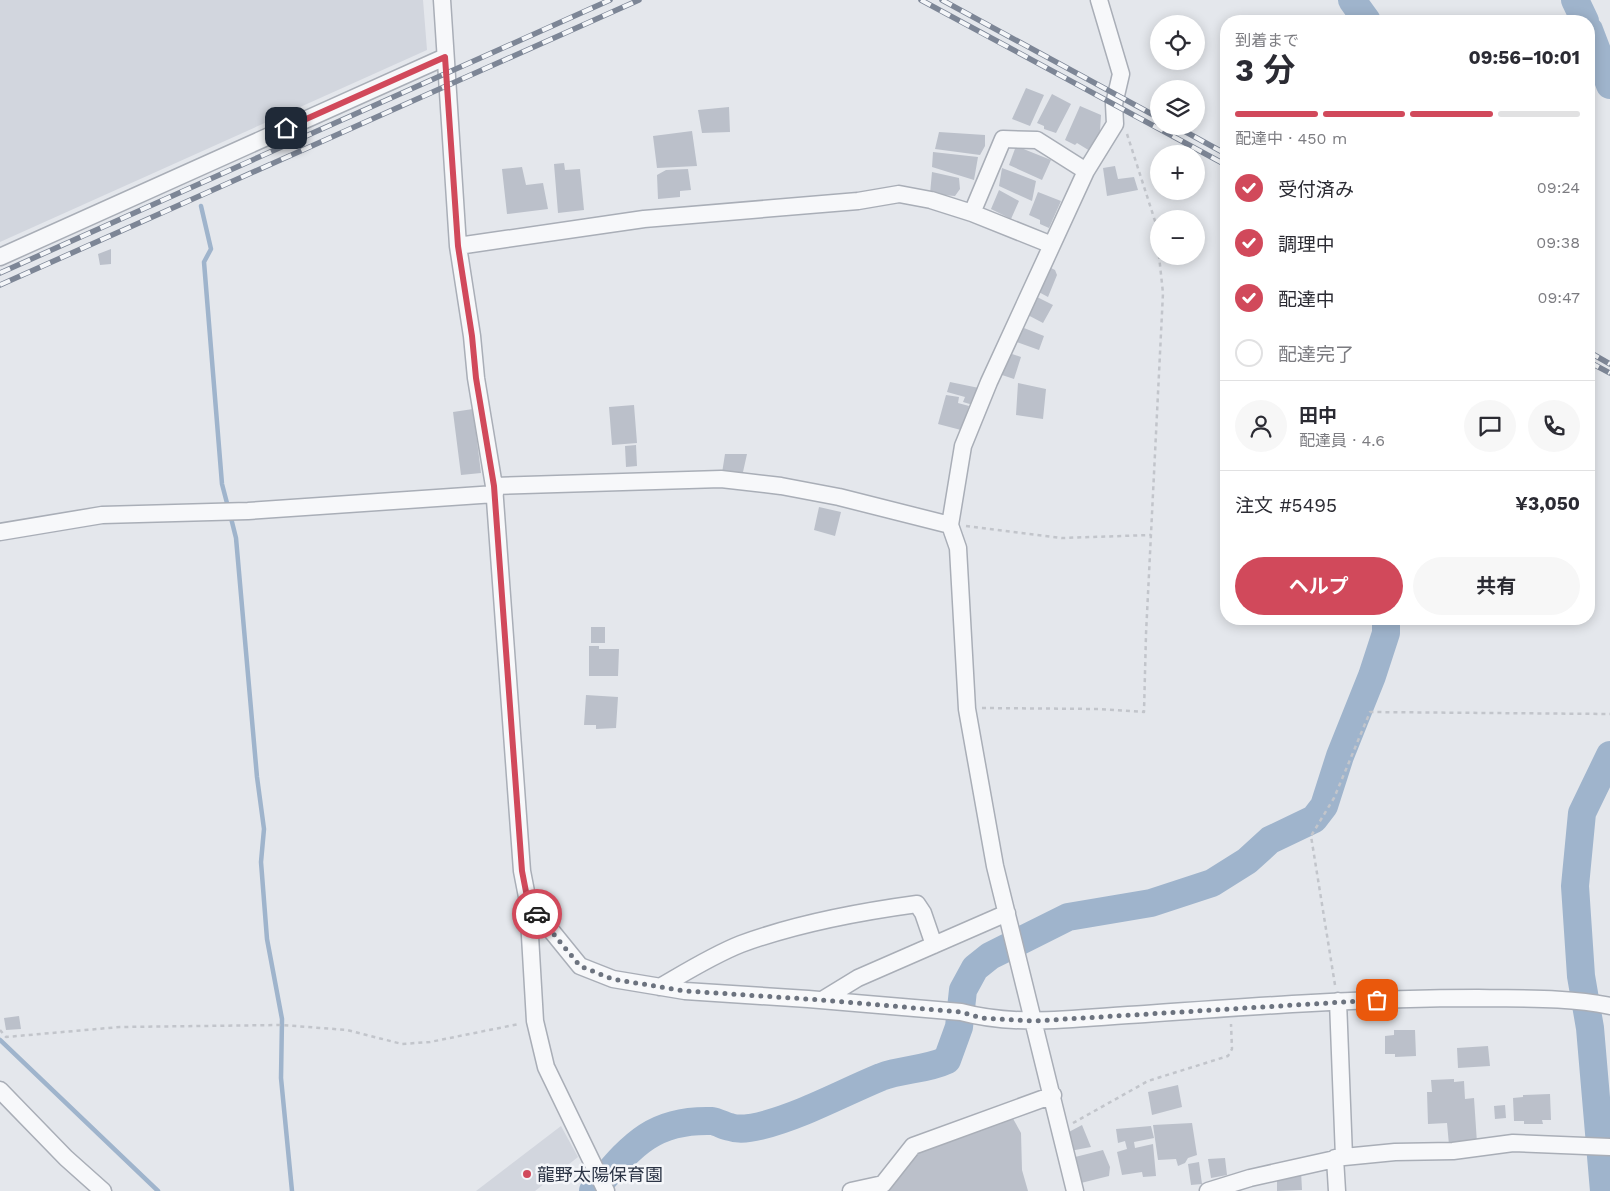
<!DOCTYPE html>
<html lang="ja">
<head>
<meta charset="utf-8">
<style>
	body { margin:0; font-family:"Work Sans","Noto Sans JP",sans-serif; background:#f7f7f7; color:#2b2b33; height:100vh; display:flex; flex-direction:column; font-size:19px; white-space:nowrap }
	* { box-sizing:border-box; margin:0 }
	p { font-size:16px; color:#7c7c81 }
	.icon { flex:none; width:28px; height:28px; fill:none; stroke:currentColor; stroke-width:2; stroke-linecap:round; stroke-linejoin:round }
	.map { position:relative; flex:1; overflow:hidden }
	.panel { position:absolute; left:1220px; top:15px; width:375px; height:610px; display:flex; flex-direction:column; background:#fff; border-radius:20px; box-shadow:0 2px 12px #0003 }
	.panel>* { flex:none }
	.buttons { position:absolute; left:1150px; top:15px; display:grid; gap:10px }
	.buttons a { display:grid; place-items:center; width:55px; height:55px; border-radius:50%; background:#fff; box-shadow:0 2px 12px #0003; font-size:25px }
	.pin { position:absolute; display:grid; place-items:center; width:42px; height:42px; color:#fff; margin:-21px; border-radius:10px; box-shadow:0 2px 8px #0006 }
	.courier { position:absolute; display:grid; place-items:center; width:50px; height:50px; margin:-25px; border:4px solid #d1495b; border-radius:50%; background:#fff; color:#222; box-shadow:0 1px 6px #0007 }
	.headline em { font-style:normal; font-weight:700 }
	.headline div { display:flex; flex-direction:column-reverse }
	.headline { display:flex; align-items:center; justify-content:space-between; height:85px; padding:0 15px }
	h1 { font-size:32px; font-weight:700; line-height:38px }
	.bar { display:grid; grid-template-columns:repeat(4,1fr); gap:8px 5px; align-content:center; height:60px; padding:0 15px }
	.bar i { height:6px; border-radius:4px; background:#e1e1e2 }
	.bar .on { background:#d1495b }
	.bar p { grid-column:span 4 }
	.line { display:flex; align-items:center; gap:12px; padding:0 15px; border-top:1px solid #e1e1e2 }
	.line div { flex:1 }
	.round { display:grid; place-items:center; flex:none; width:52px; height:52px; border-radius:26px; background:#f7f7f7 }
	ol { padding:0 15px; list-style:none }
	li { display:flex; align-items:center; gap:15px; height:55px }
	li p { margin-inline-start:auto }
	li .icon { padding:5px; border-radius:50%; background:#d1495b; color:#fff; stroke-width:4 }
	li:last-child { color:#7c7c81 }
	li i { width:28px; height:28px; border:2px solid #e1e1e2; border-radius:50% }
	.button { display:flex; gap:10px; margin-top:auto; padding:10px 15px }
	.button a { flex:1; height:58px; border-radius:30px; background:#d1495b; color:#fff; font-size:20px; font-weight:700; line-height:58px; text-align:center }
	.button a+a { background:#f7f7f7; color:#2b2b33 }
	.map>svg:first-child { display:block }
</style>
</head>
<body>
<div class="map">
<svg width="1610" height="1191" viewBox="0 0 1610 1191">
	<rect width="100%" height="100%" fill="#e4e7ec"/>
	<path fill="#d2d6de" d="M0,0h423l4,50 -427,192z
		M561,1126l17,31 -43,34h-59z"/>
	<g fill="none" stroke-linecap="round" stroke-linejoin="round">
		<path stroke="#9fb4cc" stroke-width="4.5" d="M201,206l10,43 -7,13 18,222 6,23
			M230,514l6,24 21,239 7,52 -3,33 6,77 15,80 -1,59 11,113
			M0,1040l158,151"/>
		<path stroke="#9fb4cc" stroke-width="28" d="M1352,0l15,21
			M1575,0l10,21
			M1589,30l21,55
			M593,1191c37,-43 57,-72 119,-70 6,1 12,5 18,6 8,3 22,1 30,-1 43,-11 80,-32 121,-49 21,-8 45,-7 66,-17l12,-33 4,-37 12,-22 15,-12 78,-39 83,-14 61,-20 35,-22 23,-21 44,-21 10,-13 16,-50 32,-80 14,-43v-14
			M1604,1191l-14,-163 -9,-52 -6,-90 7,-73 28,-58"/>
	</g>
	<path fill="#bbc0ca" d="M1026,88l18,7 -14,31 -18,-7z
		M1052,94l19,10 -15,29 -12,-4v-3l-7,-3z
		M1080,106l21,9 -1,16 -10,20 -13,-8 -2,2 -10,-5z
		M729,107l1,25 -28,1 -4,-23z
		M692,131l5,35 -40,2 -4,-32z
		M939,132l46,3v11l-5,9 -45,-6z
		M1016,146l35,14 -9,20 -33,-15z
		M933,152l45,5 -4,23 -42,-13z
		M564,163l1,7 15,-1 4,41 -26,3 -4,-49z
		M1115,166l3,13 16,-2 4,13 -31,6 -4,-28z
		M522,167l4,18 17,-2 5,26 -41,5 -5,-45z
		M1002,168l34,13 -4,20 -33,-15z
		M688,169l3,21 -11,1v6l-22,2 -1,-24 9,-5z
		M932,172l27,6 1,11 -5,7 -25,-2z
		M999,190l20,11 -8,18 -20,-10z
		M1038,192l23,9 -12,27 -9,-4v-4l-11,-5z
		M111,249v15l-11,1 -2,-11z
		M1047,266l8,4 2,5 -9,22 -13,-7z
		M1033,295l20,10 -10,18 -19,-10z
		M1019,326l25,10 -5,14 -25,-9z
		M1006,352l15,5 -7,22 -15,-5z
		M950,382l29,6 -6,17 -10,-3 2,-5 -18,-5z
		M1018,383l28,6 -3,30 -27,-4z
		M946,395l13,2 -1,6 11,3 -8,24 -23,-6z
		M634,405l3,38 -25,2 -3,-38z
		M473,409l8,64 -20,2 -8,-63z
		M636,445l1,21 -11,1 -1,-21z
		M725,454h22l-4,18 -21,1z
		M819,507l22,5 -6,24 -21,-6z
		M591,627h14v16h-14z
		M589,646h10v3h20l-1,27h-29z
		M586,695l32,2 -2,31 -20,1v-4h-12z
		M19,1016l2,13 -15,1 -2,-12z
		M1394,1030h21l1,26 -21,1v-3h-10v-18l9,-1z
		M1488,1046l2,20 -32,2 -1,-20z
		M1454,1079v3l10,-1 1,18 9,-1 3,45 -28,2 -2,-22 -19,1 -1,-32h5l-1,-12z
		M1178,1085l4,22 -30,8 -4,-23z
		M1550,1094l1,26h-9l1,4h-19v-3h-10l-1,-23 10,-1v-2z
		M1505,1105l1,13 -11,1 -1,-13z
		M1011,1115l10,18 1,37 6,21h-139l-2,-6 27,-33z
		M1192,1123l5,32 -9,3 -3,5 -7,3 -2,-7 -18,1 -5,-35z
		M1082,1125l9,22 -21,4 -3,-18z
		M1151,1126l3,12 -20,4 1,6 18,-4 3,32 -13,1 -1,-5 -20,3 -5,-23 10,-3 -2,-8 -7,2 -2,-14z
		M1103,1150l7,17 -1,9 -32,8 -6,-26z
		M1225,1158l2,17 -16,3 -3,-19z
		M1199,1162l3,22 -11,1 -3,-21z
		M1301,1171l1,19 -25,1v-16z"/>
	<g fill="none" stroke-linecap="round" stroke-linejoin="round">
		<g stroke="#a9aeb7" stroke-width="19">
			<path id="minor" d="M442,0l16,246 14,90 4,42 18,108 28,385 6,31 7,119 11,46 60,124
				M972,213l31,-74 34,1 49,31
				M458,246l186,-27 214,-18 41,-7 32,6 41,13 80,32
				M0,257l445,-200
				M494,486l227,-7 60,7 58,11 111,28
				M0,532l102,-17 146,-4 247,-17
				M528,902l52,64 33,13 72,12 123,8 153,13c59,16 124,5 184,2 111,-8 222,-16 333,-16 44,1 88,-1 132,8
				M660,987c26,-15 53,-32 81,-43 57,-21 117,-32 176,-40l6,9 11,32
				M822,1000l36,-22 149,-65
				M1338,1001l6,156
				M0,1090l66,68 37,33
				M1335,1158l2,33
				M851,1191l32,-7 30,-38 140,-51
				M1075,1191l-80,-325 -28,-157 -9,-161 -8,-23 13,-79 26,-64 97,-211 29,-47 -1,-20 7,-30 -22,-74
				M1208,1191l42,-13 94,-21 51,-5 58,-1 60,-8 97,4"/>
		</g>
		<path stroke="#c2c5cb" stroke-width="2.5" stroke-dasharray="4 4" stroke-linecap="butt" d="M1127,134l29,90 3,26
			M966,526l96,12 89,-3
			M982,708l116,1 46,3 2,-78 17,-341 -4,-37
			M1335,985l-24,-149 23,-38 36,-86 240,2
			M0,1030l6,7 114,-10 162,-2 65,5 55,14 28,-2 89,-18
			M1073,1123l75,-42 80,-25 4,-7 -1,-25"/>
		<use href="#minor" stroke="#f7f8fa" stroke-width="16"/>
		<g stroke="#7d8696" stroke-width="5.5">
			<path id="rail" d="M921,0l305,165
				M942,0l217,118
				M1175,126l51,28
				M0,273l610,-273
				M0,285l639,-285
				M1589,352l21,12
				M1589,362l21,11"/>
		</g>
		<use href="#rail" stroke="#f4f6f9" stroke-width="4" stroke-dasharray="11" stroke-linecap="butt"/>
	</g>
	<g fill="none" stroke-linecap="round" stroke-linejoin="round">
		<path stroke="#6c737f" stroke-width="5" stroke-dasharray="0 9" d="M537,914l43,52 32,13 73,12 137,9 139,12 20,6 53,3 343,-21"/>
		<path stroke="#d1495b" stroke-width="6" d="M286,128l159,-71 13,189 14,90 4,42 18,108 28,385 6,31 9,12"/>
	</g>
	<circle fill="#d1495b" stroke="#f4f6f9" stroke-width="2" cx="527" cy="1174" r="5"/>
	<g text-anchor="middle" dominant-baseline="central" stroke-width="5" stroke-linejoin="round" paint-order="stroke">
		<g font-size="18" fill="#2b3445" stroke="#f4f6f9" text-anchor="start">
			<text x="537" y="1174">龍野太陽保育園</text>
		</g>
	</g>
</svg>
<div class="buttons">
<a><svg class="icon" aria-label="locate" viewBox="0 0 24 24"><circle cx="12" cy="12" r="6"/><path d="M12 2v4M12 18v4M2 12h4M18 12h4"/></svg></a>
<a><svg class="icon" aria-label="layers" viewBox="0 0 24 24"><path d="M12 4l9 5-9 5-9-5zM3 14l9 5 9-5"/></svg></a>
<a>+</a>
<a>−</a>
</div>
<div class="pin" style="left:1377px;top:1000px;background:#ea580c"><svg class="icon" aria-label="bag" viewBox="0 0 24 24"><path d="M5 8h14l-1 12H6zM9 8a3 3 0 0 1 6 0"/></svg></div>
<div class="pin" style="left:286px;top:128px;background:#1f2937"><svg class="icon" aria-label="home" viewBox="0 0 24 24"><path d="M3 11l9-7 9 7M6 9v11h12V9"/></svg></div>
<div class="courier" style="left:537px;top:914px"><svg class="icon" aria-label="car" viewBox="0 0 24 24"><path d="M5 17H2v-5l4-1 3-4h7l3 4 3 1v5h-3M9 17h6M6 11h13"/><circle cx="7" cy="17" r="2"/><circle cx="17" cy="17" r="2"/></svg></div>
<section class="panel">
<div class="headline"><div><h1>3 分</h1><p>到着まで</p></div><em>09:56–10:01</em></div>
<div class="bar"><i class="on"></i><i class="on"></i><i class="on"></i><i></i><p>配達中 · 450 m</p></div>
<ol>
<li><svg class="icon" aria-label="check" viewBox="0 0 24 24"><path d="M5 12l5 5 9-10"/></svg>受付済み<p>09:24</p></li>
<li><svg class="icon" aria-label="check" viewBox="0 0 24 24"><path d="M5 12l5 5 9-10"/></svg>調理中<p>09:38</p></li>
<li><svg class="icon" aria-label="check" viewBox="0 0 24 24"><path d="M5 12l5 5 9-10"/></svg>配達中<p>09:47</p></li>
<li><i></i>配達完了</li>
</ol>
<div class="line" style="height:90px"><a class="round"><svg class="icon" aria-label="person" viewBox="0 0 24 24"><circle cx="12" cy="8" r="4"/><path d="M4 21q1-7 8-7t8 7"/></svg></a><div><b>田中</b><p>配達員 · 4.6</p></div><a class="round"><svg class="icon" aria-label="chat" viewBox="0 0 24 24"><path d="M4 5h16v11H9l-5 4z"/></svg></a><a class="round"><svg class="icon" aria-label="phone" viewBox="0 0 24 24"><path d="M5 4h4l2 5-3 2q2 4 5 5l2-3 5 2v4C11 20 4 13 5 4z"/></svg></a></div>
<div class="line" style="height:65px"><div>注文 #5495</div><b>¥3,050</b></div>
<div class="button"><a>ヘルプ</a><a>共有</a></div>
</section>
</div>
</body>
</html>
